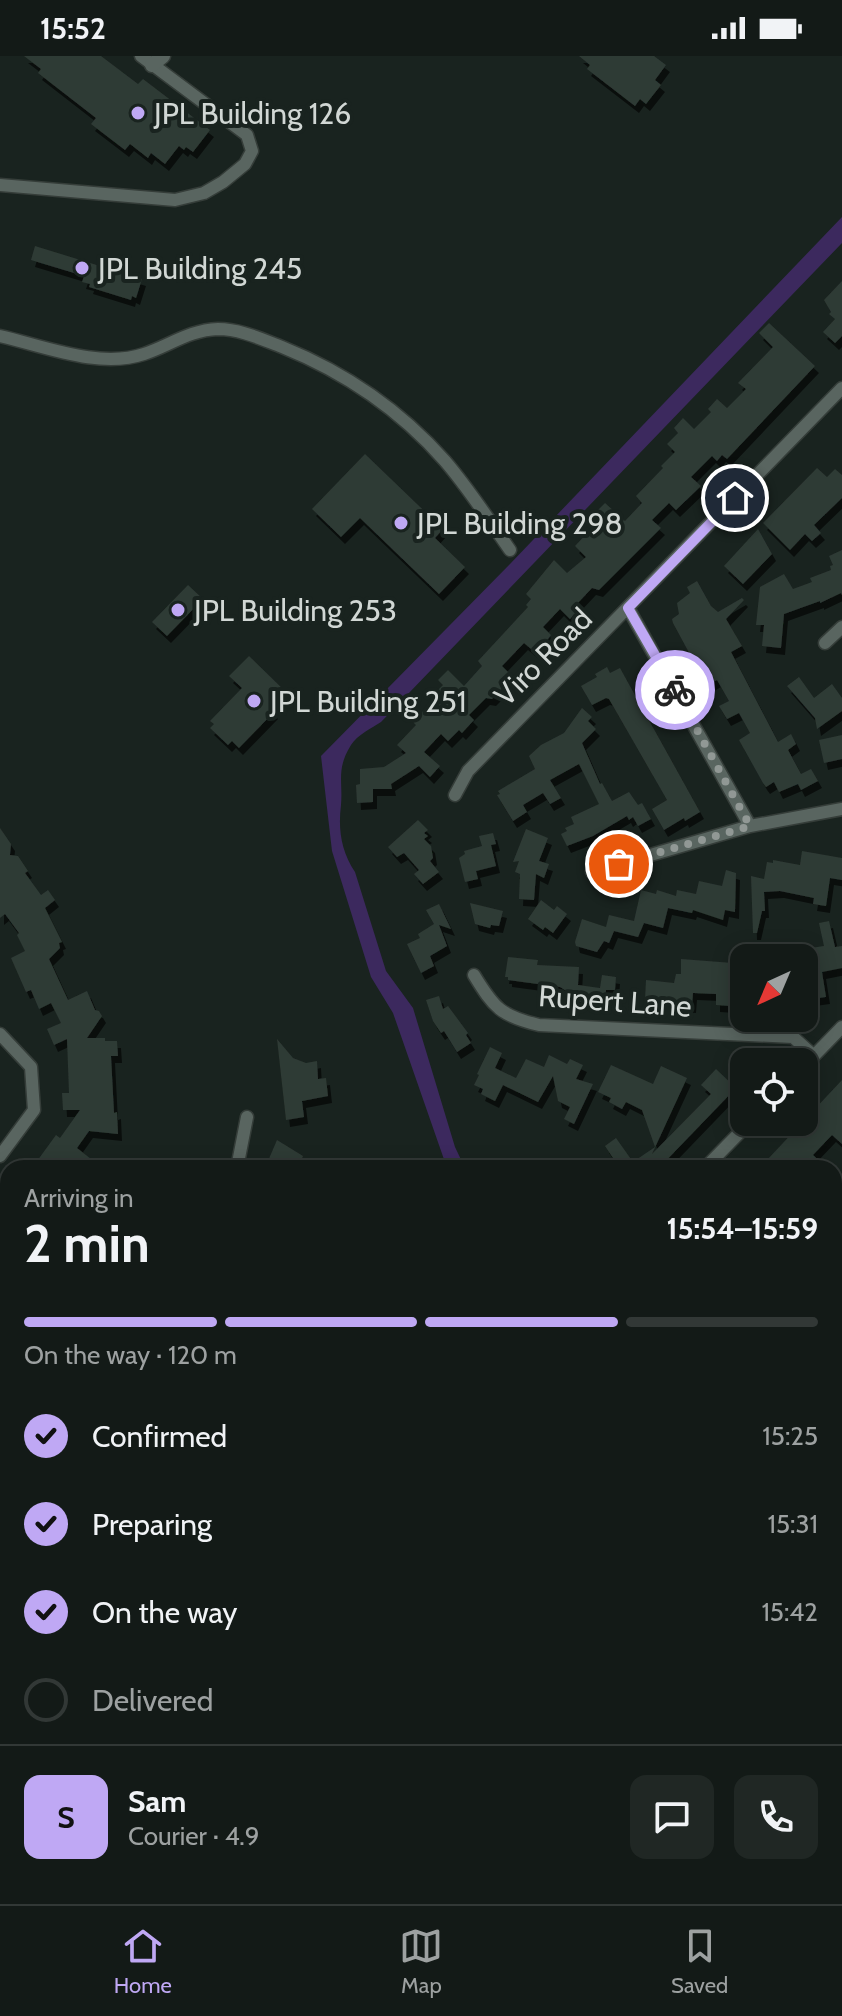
<!DOCTYPE html>
<html lang="en">
<head>
<meta charset="utf-8">
<style>
	body { margin:0; font-family:Cabin,sans-serif; background:#202724; color:#f1f3f6; height:100vh; display:flex; flex-direction:column; font-size:30px; white-space:nowrap }
	* { box-sizing:border-box; margin:0 }
	p { font-size:26px; color:#9da1a1 }
	.icon { flex:none; width:44px; height:44px; fill:none; stroke:currentColor; stroke-width:2; stroke-linecap:round; stroke-linejoin:round }
	.map { position:relative; flex:1; overflow:hidden }
	.details { position:absolute; left:0px; top:1104px; width:842px; height:744px; display:flex; flex-direction:column; background:#131a17; border-radius:24px 24px 0 0; box-shadow:0 4px 20px #0003,0 0 0 2px #323836 }
	.details>* { flex:none }
	.needle { width:52px; rotate:224deg }
	.controls { position:absolute; left:730px; top:888px; display:grid; gap:16px }
	.controls a { display:grid; place-items:center; width:88px; height:88px; border-radius:16px; background:#131a17; box-shadow:0 4px 20px #0003,0 0 0 2px #323836; font-size:40px }
	.pin { position:absolute; display:grid; place-items:center; width:68px; height:68px; color:#fff; margin:-34px; border:4px solid #fff; border-radius:50%; box-shadow:0 2px 8px #0007 }
	.courier { position:absolute; display:grid; place-items:center; width:80px; height:80px; margin:-40px; border:6px solid #bfa8f4; border-radius:50%; background:#fff; color:#222; box-shadow:0 2px 10px #0007 }
	.head em { font-style:normal; font-weight:700 }
	.head div { display:flex; flex-direction:column-reverse }
	.head { display:flex; align-items:center; justify-content:space-between; height:136px; padding:0 24px }
	h1 { font-size:52px; font-weight:700; line-height:60px }
	.bar { display:grid; grid-template-columns:repeat(4,1fr); gap:12px 8px; align-content:center; height:96px; padding:0 24px }
	.bar i { height:10px; border-radius:6px; background:#323836 }
	.bar .on { background:#bfa8f4 }
	.bar p { grid-column:span 4 }
	.line { display:flex; align-items:center; gap:20px; padding:0 24px; border-top:2px solid #323836 }
	.line div { flex:1 }
	.round { display:grid; place-items:center; flex:none; width:84px; height:84px; border-radius:16px; background:#202724 }
	ol { padding:0 24px; list-style:none }
	li { display:flex; align-items:center; gap:24px; height:88px }
	li p { margin-inline-start:auto }
	li .icon { padding:8px; border-radius:50%; background:#bfa8f4; color:#111; stroke-width:4 }
	li:last-child { color:#9da1a1 }
	li i { width:44px; height:44px; border:4px solid #323836; border-radius:50% }
	.status { display:flex; justify-content:space-between; align-items:center; height:56px; padding:0 40px; background:#131a17; direction:ltr }
	.status svg { height:22px; fill:currentColor }
	.tab-bar { display:flex; justify-content:space-around; align-items:center; height:112px; border-top:2px solid #323836; background:#131a17; font-size:22px; color:#9da1a1 }
	.tab-bar a { display:grid; justify-items:center; gap:4px }
	.tab-bar .on { color:#bfa8f4 }
	.map>svg:first-child { display:block }
</style>
</head>
<body>
<div class="status"><b>15:52</b><svg viewBox="0 0 49 12"><path d="M0 12V9h3v3zM5 12V6h3v6zM10 12V3h3v9zM15 12V0h3v12zM26 1h20v11H26zM47 4h2v5h-2z"/></svg></div>
<div class="map">
<svg width="842" height="1848" viewBox="0 0 842 1848">
	<defs>
		<filter id="shadow"><feDropShadow dx="4" dy="7" stdDeviation="0" flood-color="#0009"/></filter>
	</defs>
	<rect width="100%" height="100%" fill="#19231f"/>
	<path fill="#3c295e" d="M842,161v26l-461,479c-9,6 -24,13 -30,23 -15,24 -8,36 -10,60 -3,24 0,46 14,67l31,99 27,37 42,139 10,21h-18l-54,-155 -22,-36 -39,-126 -11,-95 189,-192z"/>
	<path fill="#2f3a35" filter="url(#shadow)" d="M24,0h77l37,28 5,-5 67,51 -17,22 -7,-5 -2,3 -5,-4 -14,18 -14,-11 -3,5 -18,-14 -5,6 -34,-26 5,-6 -58,-45 3,-4z
		M579,0h75l12,9 -11,15 6,5 -15,19 -6,-5 -5,7 -48,-37 3,-4z
		M35,190l107,33 -6,19 -4,-2 -1,4 -42,-13 1,-3 -8,-2 2,-6 -53,-16z
		M842,225v55l-7,7 -12,-11 12,-13 -6,-5 2,-2 -7,-12z
		M769,267l46,43 -88,93 -5,-4 -5,6 -5,-5 -21,21 10,9 -25,24 -7,-7 -17,17 9,8 -62,62 -7,-2 -16,17 4,3 -10,11 -10,-10 -17,18 8,8 -14,19 -13,-11 -22,23 10,10 -4,7 -16,16 -6,-1 -17,17 5,5 -12,13 -3,-3 -11,11 -7,-7 -17,18 16,14 -10,11 -11,-11 -28,18 1,5h-19v13l-16,1 -1,-18 4,-1v-15l24,-2 22,-14 -9,-8 19,-20 -3,-3 23,-25 -2,-3 9,-9 -5,-5 10,-10 16,16 18,-20 -4,-5 50,-54 -2,-2 5,-6 -5,-5 28,-34 13,13 19,-16 -11,-11 16,-17 8,-12 -4,-4 10,-10 20,18 17,-18 -6,-7 27,-28 -2,-2 14,-14 -8,-8 11,-11 -4,-5 9,-10 11,11 17,-17 -3,-3 9,-10 10,9 19,-19 -8,-6 35,-36 -14,-14z
		M365,398l78,75 -8,9 30,29 -26,27 -79,-76 -19,19 -29,-28z
		M817,412l10,9 8,-8 7,6v23l-28,27 7,8 -9,8 -7,-7 -15,16 -27,-27z
		M758,473l14,25 -29,30 -19,-18z
		M842,494v45l-1,-2 -21,10v-2l-36,13 -3,34 -19,-2 2,-21h-8l4,-38 24,-13 9,15 19,-7 -2,-4 21,-8 -1,-4 3,-1 -4,-9z
		M697,525l14,25 7,6 24,-14 2,2 -18,19 16,27 -11,6 47,90 13,-8 5,10 -8,6 13,24 10,-5 7,12 -17,9 -3,-6 -19,8 -5,-10 -8,5 -3,-4 -24,-43 11,-7 -11,-20 -12,6 -8,-13 10,-5 -12,-21 -10,6 -34,-63 -1,-4 7,-5 -2,-11 13,-10 -3,-6z
		M188,529l15,14 -36,37 -15,-14z
		M249,600l38,37 -16,16 3,3 -35,36 -7,-7 -4,4 -18,-17 4,-4 -4,-3 32,-33 -13,-12z
		M607,611l3,6 10,-5 80,144 -15,9 -1,-3 -20,12 -12,-21 15,-9 -58,-101 -3,-1 -14,7 -11,-19 16,-9 -2,-3z
		M799,621l15,21 18,-14 10,14v13l-25,18 -2,-11 -28,-32z
		M582,652l10,9 -4,4 8,8 -14,14 18,41 2,-1 10,18 17,-9 9,13 4,-2 9,16 -13,7 -5,-9 -4,3 -2,-4 -34,20 -26,10 -6,-12 6,-3 -2,-3 9,-4 -3,-7 28,-13 -20,-40 -29,16 11,18 -11,6 -7,-11 -20,12 4,7 -14,9 -16,-26 3,-1 -2,-3 37,-22 -6,-13 12,-11 23,-12z
		M842,679v24l-18,4 -5,-23z
		M418,764l10,10 -4,3 4,3 -4,3 7,7 2,12 -3,3 9,11 -16,12 -9,-10 5,-4 -15,-17 -7,4 -9,-10z
		M0,772l11,16 -1,11 8,1 10,15 -3,2 16,22 7,-5 7,10 -10,8 17,34 -3,1 1,5 -11,11 19,41 19,-9 8,19 4,1 3,5 -15,22h18v3h12l1,15h-7l3,57 3,-1 1,22 -29,-3 -12,17 14,11 -7,9h-52l24,-33 4,3 20,-28h-17l-1,-17h7l-2,-54 -13,6 -7,-16 14,-6 -10,-20 -12,6 -8,-19 -5,2 -15,-34 14,-7 -8,-16 2,-2 -14,-19 -5,4z
		M526,773l22,9 -9,23 10,3 -5,14 -8,-4 -2,26 -15,-1 1,-25 -5,-2 4,-11 -6,1z
		M493,777l3,11 -5,1 5,21 -20,5 2,8 -13,3 -6,-24 6,-4 -1,-3 18,-5 -3,-10z
		M802,795l40,7v22l-12,-2 -4,28 -13,-2 1,-6 -34,-7 -16,1 1,19h-3l-5,22h-4l-2,-57 13,3 3,-17 6,1v-3l27,5z
		M726,814l10,3 -1,39 -10,-2 -2,10 -30,-10 -1,3 -24,-5 -5,20 -19,-5 -6,14 -24,-6 -5,12 -5,-2 -7,11 -21,-6 -1,-4 7,-23 24,8 3,-12 25,6 7,-31 15,4 1,-4 19,6 1,-6 19,4 3,-13 23,5z
		M541,844l13,10 3,-4 10,8 -14,19 -8,-6 -2,3 -15,-11z
		M470,847l33,8 -4,15 -8,-1 -1,3 -15,-4z
		M439,848l12,25 -12,-4 8,21 -17,10 4,10 -13,7 -14,-29 13,-6 -2,-4 16,-10 -8,-14z
		M829,865l6,26 7,-1v22l-20,4 4,25 -22,3v-51l20,-3 -5,-23z
		M508,901l30,3 -1,5 42,2 -1,18 22,3 2,-13 14,2 -1,13h-9l-1,11 -24,-2v3h-14l1,-10 -8,-5 -52,-7v-3h-3z
		M681,903l52,4 -1,4h12v23l-13,1v15l-15,-1v-11l-23,-1 -1,13 -42,-2v-4h-5l1,-20 28,3 2,-9h5z
		M439,940l4,13 5,-3 20,27 -2,2 5,8 -14,9 -13,-21 -3,2 -8,-12 -7,-21z
		M277,983l16,19 13,5 11,-2 1,18 8,-1 2,18 -26,5 2,16 -18,3z
		M490,991l12,6 -7,15 21,10 10,-19 18,8 5,-12 18,9 3,-5 13,6 -7,14 17,5 -19,40 -10,-5 6,-12 -12,-6 -5,-25 -15,26 -35,-17 -8,16 -14,-7 2,-5 -9,-4 5,-10 -2,-1z
		M611,1009l42,19 8,-18 26,12 -35,76 59,-60 -10,-9 15,-16 20,19 -77,80h-55l11,-7 -10,-15 11,-8 17,24 22,-15 -13,-37 -16,-8 -4,7 -13,-7 2,-4 -13,-6z
		M842,1024v64l-10,-9 -19,20 14,13h-50l-9,-9z
		M277,1084l26,16 -5,12h-33z"/>
	<g fill="none" stroke-linecap="round" stroke-linejoin="round">
		<g stroke="#353d39" stroke-width="15">
			<path id="minor" d="M0,129l175,15 29,-7 19,-11 22,-18 7,-13 -5,-16 -106,-79
				M0,280c44,10 99,33 144,18 25,-8 45,-24 74,-25 22,0 43,10 64,18 62,25 119,64 163,114 24,28 44,59 65,89
				M628,552l122,218
				M825,587l17,-16
				M455,739l13,-24 374,-383
				M592,816l158,-46 92,-17
				M474,919c20,33 27,41 65,50l254,12 21,19
				M0,978l31,33 3,43 -34,46
				M804,1010l38,-39
				M237,1112l10,-51
				M705,1112l45,-46
				M834,1253l8,-8
				M0,1338l8,-10
				M21,1840l2,8
				M216,1840l1,8
				M422,1840l1,8
				M813,1840l3,8
				M637,1848l2,-8"/>
		</g>
		<g stroke="#353d39" stroke-width="17">
			<path id="tertiary" d="M152,9l11,-9
				M834,1574l8,-9
				M0,1796l8,2"/>
		</g>
		<use href="#minor" stroke="#596560" stroke-width="12"/>
		<use href="#tertiary" stroke="#596560" stroke-width="14"/>
	</g>
	<g fill="none" stroke-linecap="round" stroke-linejoin="round">
		<path stroke="#919895" stroke-width="8" stroke-dasharray="0 14.4" d="M619,808l131,-38 -75,-136"/>
		<path stroke="#bfa8f4" stroke-width="10" d="M675,634l-47,-82 107,-110"/>
	</g>
	<g fill="#bfa8f4" stroke="#19231f" stroke-width="3">
		<circle cx="138" cy="57" r="8"/>
		<circle cx="82" cy="212" r="8"/>
		<circle cx="401" cy="467" r="8"/>
		<circle cx="178" cy="554" r="8"/>
		<circle cx="254" cy="645" r="8"/>
	</g>
	<g text-anchor="middle" dominant-baseline="central" stroke-width="8" stroke-linejoin="round" paint-order="stroke">
		<g font-size="30" fill="#d1d7d4" stroke="#19231f" text-anchor="start">
			<text x="154" y="57">JPL Building 126</text>
			<text x="98" y="212">JPL Building 245</text>
			<text x="417" y="467">JPL Building 298</text>
			<text x="194" y="554">JPL Building 253</text>
			<text x="270" y="645">JPL Building 251</text>
		</g>
		<g font-size="30" fill="#d1d7d4" stroke="#19231f">
			<text transform="translate(543 601) rotate(-45)">Viro Road</text>
			<text transform="translate(615 945) rotate(4)">Rupert Lane</text>
		</g>
	</g>
</svg>
<div class="controls">
<a><svg class="needle" viewBox="-14 -14 28 28"><path d="M0-13l5 13h-10z" fill="#e53935"/><path d="M0 13l5-13h-10z" fill="#9da1a1"/></svg></a>
<a><svg class="icon" aria-label="locate" viewBox="0 0 24 24"><circle cx="12" cy="12" r="6"/><path d="M12 2v4M12 18v4M2 12h4M18 12h4"/></svg></a>
</div>
<div class="pin" style="left:619px;top:808px;background:#ea580c"><svg class="icon" aria-label="bag" viewBox="0 0 24 24"><path d="M5 8h14l-1 12H6zM9 8a3 3 0 0 1 6 0"/></svg></div>
<div class="pin" style="left:735px;top:442px;background:#1f2937"><svg class="icon" aria-label="home" viewBox="0 0 24 24"><path d="M3 11l9-7 9 7M6 9v11h12V9"/></svg></div>
<div class="courier" style="left:675px;top:634px"><svg class="icon" aria-label="bike" viewBox="0 0 24 24"><circle cx="6" cy="16" r="4"/><circle cx="18" cy="16" r="4"/><path d="M6 16l4-8h5l3 8M10 8l3 8H6M13 5h3"/></svg></div>
<section class="details">
<div class="head"><div><h1>2 min</h1><p>Arriving in</p></div><em>15:54–15:59</em></div>
<div class="bar"><i class="on"></i><i class="on"></i><i class="on"></i><i></i><p>On the way · 120 m</p></div>
<ol>
<li><svg class="icon" aria-label="check" viewBox="0 0 24 24"><path d="M5 12l5 5 9-10"/></svg>Confirmed<p>15:25</p></li>
<li><svg class="icon" aria-label="check" viewBox="0 0 24 24"><path d="M5 12l5 5 9-10"/></svg>Preparing<p>15:31</p></li>
<li><svg class="icon" aria-label="check" viewBox="0 0 24 24"><path d="M5 12l5 5 9-10"/></svg>On the way<p>15:42</p></li>
<li><i></i>Delivered</li>
</ol>
<div class="line" style="height:144px"><b class="round" style="background:#bfa8f4;color:#111">S</b><div><b>Sam</b><p>Courier · 4.9</p></div><a class="round"><svg class="icon" aria-label="chat" viewBox="0 0 24 24"><path d="M4 5h16v11H9l-5 4z"/></svg></a><a class="round"><svg class="icon" aria-label="phone" viewBox="0 0 24 24"><path d="M5 4h4l2 5-3 2q2 4 5 5l2-3 5 2v4C11 20 4 13 5 4z"/></svg></a></div>
</section>
</div>
<nav class="tab-bar">
<a class="on"><svg class="icon" aria-label="home" viewBox="0 0 24 24"><path d="M3 11l9-7 9 7M6 9v11h12V9"/></svg>Home</a>
<a><svg class="icon" aria-label="map" viewBox="0 0 24 24"><path d="M3 6l6-2 6 2 6-2v14l-6 2-6-2-6 2zM9 4v14M15 6v14"/></svg>Map</a>
<a><svg class="icon" aria-label="saved" viewBox="0 0 24 24"><path d="M7 4h10v16l-5-4-5 4z"/></svg>Saved</a>
</nav>
</body>
</html>
